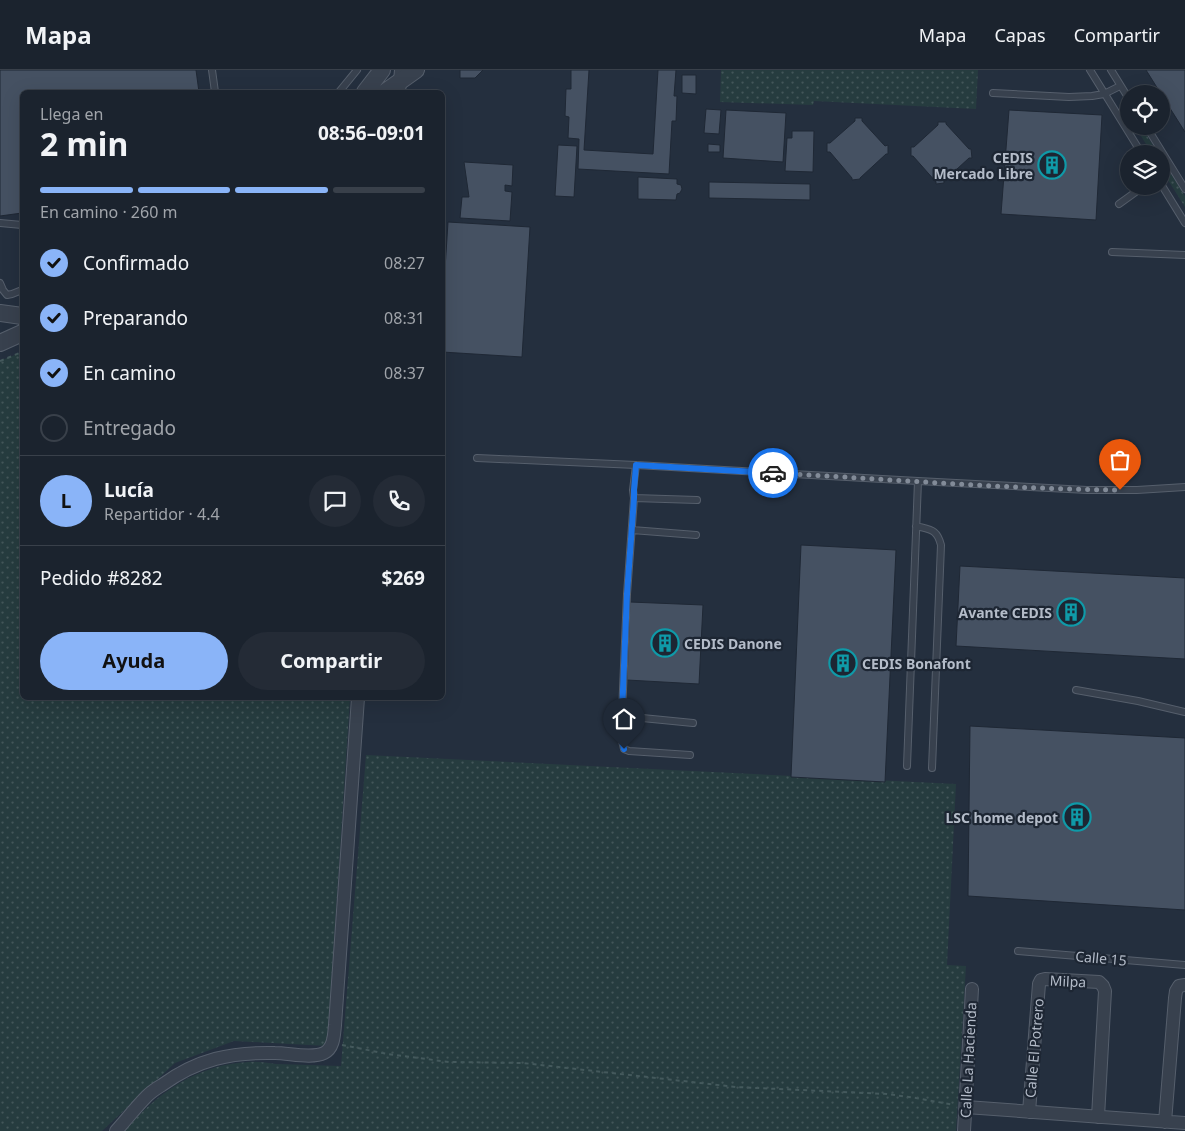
<!DOCTYPE html>
<html lang="es">
<head>
<meta charset="utf-8">
<style>
	body { margin:0; font-family:"Noto Sans",sans-serif; background:#242b36; color:#f1f3f6; height:100vh; display:flex; flex-direction:column; font-size:19px; white-space:nowrap }
	* { box-sizing:border-box; margin:0 }
	p { font-size:16px; color:#a0a4aa }
	.icon { flex:none; width:28px; height:28px; fill:none; stroke:currentColor; stroke-width:2; stroke-linecap:round; stroke-linejoin:round }
	.map { position:relative; flex:1; overflow:hidden }
	.drawer { position:absolute; left:20px; top:20px; width:425px; height:610px; display:flex; flex-direction:column; background:#1b232e; border-radius:8px; box-shadow:0 5px 20px #0002,0 0 0 1px #39404a }
	.drawer>* { flex:none }
	.buttons { position:absolute; left:1120px; top:15px; display:grid; gap:10px }
	.buttons a { display:grid; place-items:center; width:50px; height:50px; border-radius:50%; background:#1b232e; box-shadow:0 5px 20px #0002,0 0 0 1px #39404a; font-size:25px }
	.pin { position:absolute; display:grid; place-items:center; width:42px; height:42px; color:#fff; margin:-51px -21px; border-radius:50% 50% 50% 0; rotate:-45deg; box-shadow:0 0 5px #0007 }
	.pin .icon { rotate:45deg }
	.courier { position:absolute; display:grid; place-items:center; width:50px; height:50px; margin:-25px; border:4px solid #1a73e8; border-radius:50%; background:#fff; color:#222; box-shadow:0 1px 6px #0007 }
	.headline em { font-style:normal; font-weight:700 }
	.headline div { display:flex; flex-direction:column-reverse }
	.headline { display:flex; align-items:center; justify-content:space-between; height:85px; padding:0 20px }
	h1 { font-size:32px; font-weight:700; line-height:38px }
	.bar { display:grid; grid-template-columns:repeat(4,1fr); gap:8px 5px; align-content:center; height:60px; padding:0 20px }
	.bar i { height:6px; border-radius:4px; background:#39404a }
	.bar .active { background:#8ab4f8 }
	.bar p { grid-column:span 4 }
	.line { display:flex; align-items:center; gap:12px; padding:0 20px; border-top:1px solid #39404a }
	.line div { flex:1 }
	.round { display:grid; place-items:center; flex:none; width:52px; height:52px; border-radius:26px; background:#242b36 }
	ol { padding:0 20px; list-style:none }
	li { display:flex; align-items:center; gap:15px; height:55px }
	li p { margin-inline-start:auto }
	li .icon { padding:5px; border-radius:50%; background:#8ab4f8; color:#111; stroke-width:4 }
	li:last-child { color:#a0a4aa }
	li i { width:28px; height:28px; border:2px solid #39404a; border-radius:50% }
	.button { display:flex; gap:10px; margin-top:auto; padding:10px 20px }
	.button a { flex:1; height:58px; border-radius:30px; background:#8ab4f8; color:#111; font-size:20px; font-weight:700; line-height:58px; text-align:center }
	.button a+a { background:#242b36; color:#f1f3f6 }
	header { display:flex; align-items:center; gap:30px; box-sizing:border-box; height:70px; padding:0 25px; background:#1b232e; border-bottom:1px solid #39404a }
	header strong { font-size:24px }
	nav { display:flex; gap:28px; margin-inline-start:auto; font-size:18px }
	.map>svg:first-child { display:block }
</style>
</head>
<body>
<header>
<strong>Mapa</strong>
<nav><a>Mapa</a><a>Capas</a><a>Compartir</a></nav>
</header>
<div class="map">
<svg width="1185" height="1061" viewBox="0 0 1185 1061">
	<defs>
		<pattern id="grass-dots" width="8" height="8" patternUnits="userSpaceOnUse" patternTransform="scale(1.25)"><rect width="8" height="8" fill="#263c3f"/><path d="M2 2h.1M6 6h.1" fill="none" stroke="#435659" stroke-width="1.8" stroke-linecap="round"/></pattern>
	</defs>
	<rect width="100%" height="100%" fill="#242f3e"/>
	<path fill="url(#grass-dots)" d="M721,0h257l-2,39 -162,-8 -1,4 -93,-3z
		M1135,56h6l17,28h-6z
		M1161,89l24,37v11l-24,-38z
		M22,282v346h328l-23,348 -93,-5 -59,22 -73,68h-102v-770z
		M366,685l590,29 -9,181 19,1 -10,165h-831c31,-38 74,-67 124,-69 9,-1 18,1 27,2 21,1 43,1 65,2z"/>
	<path fill="#455162" stroke="#1f2835" d="M0,0h196l3,22h-177v121l-22,3z
		M460,0h23l-8,8h-15z
		M571,0h18l-5,80 69,4 5,-84h18l-2,26h3l-1,25h-4l-3,53 -91,-5 1,-30 -11,-1 1,-21 -4,-1 1,-27h5z
		M1146,0h39v62l-24,-38z
		M682,5h14v19l-14,-1z
		M706,39l15,1 -2,24 -15,-1z
		M726,40l60,3 -3,49 -60,-4z
		M1009,40l93,5 -6,105 -95,-6z
		M855,48h7v3l23,25 3,-1v9h-2l-26,24v1l-8,1v-2l-22,-26h-3v-9h3l25,-22z
		M938,52h8v2l23,25h2l1,9h-3l-25,23v2l-8,1v-2l-23,-26h-2v-9h3l24,-22z
		M792,61h22l-1,41 -28,-1 2,-33h5z
		M708,74l12,1v7h-12z
		M558,75l19,1 -3,51 -19,-1z
		M464,92l49,3 -1,21 -7,-1v6l7,1 -2,29 -50,-3 2,-21h7z
		M638,107l39,2v5l4,1 1,4 -2,4 -3,1 -1,6 -38,-1z
		M709,112l101,2v16l-101,-2z
		M448,152l82,5 -8,130 -80,-5v-36z
		M801,475l95,5 -11,232 -94,-5z
		M960,496l225,12v81l-229,-13z
		M630,532l73,3 -4,79 -72,-4z
		M970,656l215,12v172l-217,-14z"/>
	<g fill="none" stroke-linecap="round" stroke-linejoin="round">
		<g stroke="#565f6c" stroke-width="8">
			<path id="service" d="M212,0l3,22
				M1090,0l52,84
				M1111,0l18,29
				M339,22l18,-22
				M993,23l76,4 23,-1 12,-2 16,-8
				M1146,56l39,63
				M1161,114l24,39
				M1119,134l25,-18
				M0,153l22,2
				M1112,182l73,3
				M0,213l3,7 4,5 5,-1 10,-4
				M477,388l159,7 282,16 169,9h50l48,-3
				M636,395l-3,25 1,8 -7,96 -6,143 3,12 5,2 61,4
				M634,428l63,2
				M916,456c15,4 21,3 25,19l-9,223
				M632,460l64,5
				M1076,620l62,11 47,11
				M622,646l71,7
				M907,696l11,-285
				M1018,881l167,14"/>
		</g>
		<g stroke="#565f6c" stroke-width="14">
			<path id="minor" d="M399,22l2,-22
				M966,1037l219,16
				M1029,1042l10,-128 2,-4 4,-1 54,3 4,4 2,5 -7,126
				M1165,1052l10,-124 1,-7 3,-5 6,-1
				M116,1061c10,-11 20,-24 31,-35 4,-4 10,-8 15,-11 36,-26 69,-33 113,-32 14,0 37,6 49,0 10,-5 10,-18 11,-28l23,-327
				M964,1061l8,-142"/>
		</g>
		<g stroke="#565f6c" stroke-width="18">
			<path id="tertiary" d="M365,22l17,-22
				M385,22l31,-22
				M0,243l22,3
				M0,273l22,-10"/>
		</g>
		<path stroke="#44595c" stroke-width="2" stroke-dasharray="4 4" stroke-linecap="butt" d="M0,291l22,-9
			M342,975l46,9 61,8 74,1 213,24 151,7 29,4 38,7"/>
		<use href="#service" stroke="#38414e" stroke-width="6"/>
		<use href="#minor" stroke="#38414e" stroke-width="12"/>
		<use href="#tertiary" stroke="#38414e" stroke-width="16"/>
	</g>
	<g fill="none" stroke-linecap="round" stroke-linejoin="round">
		<path stroke="#828b98" stroke-width="5" stroke-dasharray="0 9" d="M773,403c116,6 232,16 347,17"/>
		<path stroke="#1a73e8" stroke-width="6" d="M624,679l-3,-12 6,-143 7,-96v-8l2,-25 137,8"/>
	</g>
	<defs>
		<g id="building-ring" transform="scale(1.4375)"><circle r="9.5" fill="#1d2633" stroke="#0f9aa8" stroke-width="1.5"/><path d="M-4-6H4V6H1V3H-1V6H-4ZM-2.5-4.3h1.7v1.8h-1.7ZM.8-4.3h1.7v1.8H.8ZM-2.5-1h1.7V.8h-1.7ZM.8-1h1.7V.8H.8Z" fill="#0f9aa8"/></g>
	</defs>
	<g fill-rule="evenodd">
		<use href="#building-ring" x="1052" y="95"/>
		<use href="#building-ring" x="1071" y="542"/>
		<use href="#building-ring" x="665" y="573"/>
		<use href="#building-ring" x="843" y="593"/>
		<use href="#building-ring" x="1077" y="747"/>
	</g>
	<g text-anchor="middle" dominant-baseline="central" stroke-width="4.5" stroke-linejoin="round" paint-order="stroke">
		<g font-size="14" font-weight="bold" fill="#b4bcc9" stroke="#1d2633" text-anchor="end">
			<text x="1033" y="87">CEDIS<tspan x="1033" dy="16">Mercado Libre</tspan></text>
			<text x="1052" y="542">Avante CEDIS</text>
			<text x="684" y="573" text-anchor="start">CEDIS Danone</text>
			<text x="862" y="593" text-anchor="start">CEDIS Bonafont</text>
			<text x="1058" y="747">LSC home depot</text>
		</g>
		<g font-size="14" fill="#b4bcc9" stroke="#1d2633">
			<text transform="translate(1101 888) rotate(5)">Calle 15</text>
			<text transform="translate(1068 911) rotate(3)">Milpa</text>
			<text transform="translate(1034 978) rotate(-85)">Calle El Potrero</text>
			<text transform="translate(968 990) rotate(-87)">Calle La Hacienda</text>
		</g>
	</g>
</svg>
<div class="buttons">
<a><svg class="icon" aria-label="locate" viewBox="0 0 24 24"><circle cx="12" cy="12" r="6"/><path d="M12 2v4M12 18v4M2 12h4M18 12h4"/></svg></a>
<a><svg class="icon" aria-label="layers" viewBox="0 0 24 24"><path d="M12 4l9 5-9 5-9-5zM3 14l9 5 9-5"/></svg></a>
</div>
<div class="pin" style="left:1120px;top:420px;background:#ea580c"><svg class="icon" aria-label="bag" viewBox="0 0 24 24"><path d="M5 8h14l-1 12H6zM9 8a3 3 0 0 1 6 0"/></svg></div>
<div class="pin" style="left:624px;top:679px;background:#1f2937"><svg class="icon" aria-label="home" viewBox="0 0 24 24"><path d="M3 11l9-7 9 7M6 9v11h12V9"/></svg></div>
<div class="courier" style="left:773px;top:403px"><svg class="icon" aria-label="car" viewBox="0 0 24 24"><path d="M5 17H2v-5l4-1 3-4h7l3 4 3 1v5h-3M9 17h6M6 11h13"/><circle cx="7" cy="17" r="2"/><circle cx="17" cy="17" r="2"/></svg></div>
<section class="drawer">
<div class="headline"><div><h1>2 min</h1><p>Llega en</p></div><em>08:56–09:01</em></div>
<div class="bar"><i class="active"></i><i class="active"></i><i class="active"></i><i></i><p>En camino · 260 m</p></div>
<ol>
<li><svg class="icon" aria-label="check" viewBox="0 0 24 24"><path d="M5 12l5 5 9-10"/></svg>Confirmado<p>08:27</p></li>
<li><svg class="icon" aria-label="check" viewBox="0 0 24 24"><path d="M5 12l5 5 9-10"/></svg>Preparando<p>08:31</p></li>
<li><svg class="icon" aria-label="check" viewBox="0 0 24 24"><path d="M5 12l5 5 9-10"/></svg>En camino<p>08:37</p></li>
<li><i></i>Entregado</li>
</ol>
<div class="line" style="height:90px"><b class="round" style="background:#8ab4f8;color:#111">L</b><div><b>Lucía</b><p>Repartidor · 4.4</p></div><a class="round"><svg class="icon" aria-label="chat" viewBox="0 0 24 24"><path d="M4 5h16v11H9l-5 4z"/></svg></a><a class="round"><svg class="icon" aria-label="phone" viewBox="0 0 24 24"><path d="M5 4h4l2 5-3 2q2 4 5 5l2-3 5 2v4C11 20 4 13 5 4z"/></svg></a></div>
<div class="line" style="height:65px"><div>Pedido #8282</div><b>$269</b></div>
<div class="button"><a>Ayuda</a><a>Compartir</a></div>
</section>
</div>
</body>
</html>
